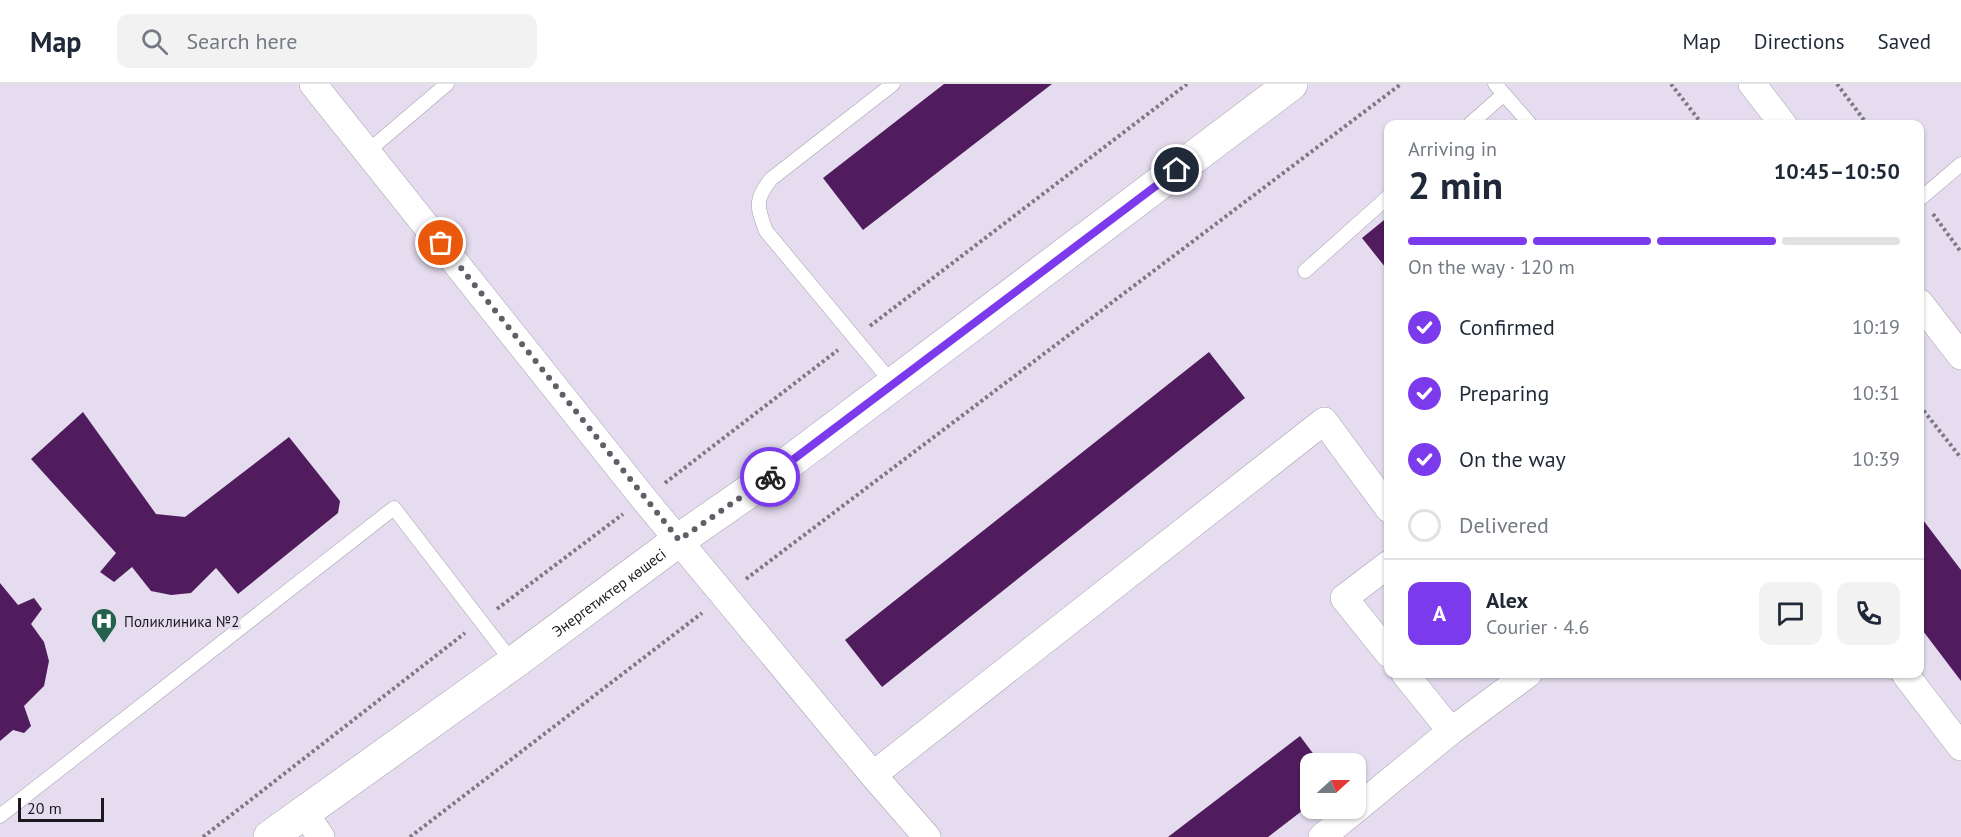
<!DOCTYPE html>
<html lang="en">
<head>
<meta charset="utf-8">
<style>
	body { margin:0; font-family:"PT Sans",sans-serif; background:#f2f2f3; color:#1f2937; height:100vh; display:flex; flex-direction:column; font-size:22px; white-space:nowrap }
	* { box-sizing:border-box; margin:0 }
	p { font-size:20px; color:#747a83 }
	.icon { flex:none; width:33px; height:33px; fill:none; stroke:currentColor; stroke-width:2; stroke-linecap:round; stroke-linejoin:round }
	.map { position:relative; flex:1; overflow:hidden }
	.side { position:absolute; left:1384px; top:36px; width:540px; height:558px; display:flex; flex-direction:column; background:#fff; border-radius:12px; box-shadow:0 2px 4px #0004 }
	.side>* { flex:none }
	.needle { width:39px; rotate:69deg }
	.tools { position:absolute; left:1300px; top:669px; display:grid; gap:12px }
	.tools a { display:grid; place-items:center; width:66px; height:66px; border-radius:12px; background:#fff; box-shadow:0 2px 4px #0004; font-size:30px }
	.scale { position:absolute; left:18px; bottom:15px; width:86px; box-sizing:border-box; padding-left:6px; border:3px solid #1b191f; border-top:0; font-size:16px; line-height:21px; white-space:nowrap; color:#1b191f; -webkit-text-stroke:4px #e5ddef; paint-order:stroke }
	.pin { position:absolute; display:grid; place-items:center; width:51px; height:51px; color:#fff; margin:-26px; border:3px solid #fff; border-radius:50%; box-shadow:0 2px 6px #0007 }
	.courier { position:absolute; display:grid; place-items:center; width:60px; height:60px; margin:-30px; border:4px solid #7c3aed; border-radius:50%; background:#fff; color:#222; box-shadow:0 2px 8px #0007 }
	.headline em { font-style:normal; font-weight:700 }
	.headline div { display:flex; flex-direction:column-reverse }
	.headline { display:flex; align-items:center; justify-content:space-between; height:102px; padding:0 24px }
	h1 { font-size:39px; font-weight:700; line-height:45px }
	.bar { display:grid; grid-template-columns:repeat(4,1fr); gap:9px 6px; align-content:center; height:72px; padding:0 24px }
	.bar i { height:8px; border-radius:4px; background:#e0e1e3 }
	.bar .selected { background:#7c3aed }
	.bar p { grid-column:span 4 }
	.line { display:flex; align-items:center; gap:15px; padding:0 24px; border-top:2px solid #e0e1e3 }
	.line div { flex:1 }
	.round { display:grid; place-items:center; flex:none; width:63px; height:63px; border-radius:12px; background:#f2f2f3 }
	ol { padding:0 24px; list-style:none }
	li { display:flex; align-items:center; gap:18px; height:66px }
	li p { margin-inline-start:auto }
	li .icon { padding:6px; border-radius:50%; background:#7c3aed; color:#fff; stroke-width:4 }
	li:last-child { color:#747a83 }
	li i { width:33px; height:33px; border:3px solid #e0e1e3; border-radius:50% }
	header { display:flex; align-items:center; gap:36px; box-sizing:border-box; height:84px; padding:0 30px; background:#fff; border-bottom:2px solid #e0e1e3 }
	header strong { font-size:28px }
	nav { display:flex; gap:33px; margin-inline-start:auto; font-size:21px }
	.search { width:420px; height:54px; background:#f2f2f3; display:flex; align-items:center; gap:15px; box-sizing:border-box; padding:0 21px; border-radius:12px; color:#747a83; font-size:22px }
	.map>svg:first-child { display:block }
</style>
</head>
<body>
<header>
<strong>Map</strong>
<div class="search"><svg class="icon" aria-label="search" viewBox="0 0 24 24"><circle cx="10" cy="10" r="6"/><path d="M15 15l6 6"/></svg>Search here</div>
<nav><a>Map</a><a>Directions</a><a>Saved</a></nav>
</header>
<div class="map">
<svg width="1961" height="753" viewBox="0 0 1961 753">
	<rect width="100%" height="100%" fill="#e5ddef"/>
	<path fill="#501c5d" d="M944,0h108l-189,146 -40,-52z
		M1389,132v56l-27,-34z
		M1209,268l36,46 -363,289 -37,-47z
		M83,328l73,102 29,3 104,-80 51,64 -2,12 -100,81 -22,-26 -25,25 -20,2 -20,-4 -19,-24 -18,15 -14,-10 16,-19 -85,-94z
		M1920,432l41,54v111l-41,-54z
		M0,499l18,22 16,-7 8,11 -11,15 13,18 5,19 -5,25 -20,20 7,20 -7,7 -11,-3 -13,11z
		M1300,652l21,28h-10v40l-43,33h-100z"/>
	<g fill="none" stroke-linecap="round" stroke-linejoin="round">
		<g stroke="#a69eaf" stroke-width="15">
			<path id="service" d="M1495,0l35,40
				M1470,40l33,-29
				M368,67l79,-67
				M1920,115l41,-35
				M1305,187l84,-75
				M893,300l-127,-153c-9,-24 -12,-31 5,-52l122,-95
				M0,732l394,-308 119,155"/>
		</g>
		<g stroke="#a69eaf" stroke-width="28">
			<path id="minor" d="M313,0l331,415 229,276 451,-354 65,88
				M1752,0l31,40
				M1920,219l41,53
				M1389,480l-45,34 45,56
				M1405,590l46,57 77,-57
				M1905,590l56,73
				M873,691l54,62
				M304,728l17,25
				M1322,753l129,-106"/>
		</g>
		<g stroke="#a69eaf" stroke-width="34">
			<g id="secondary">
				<path id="s1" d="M270,753l243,-174 166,-123 92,-64 520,-392"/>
			</g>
		</g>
		<path stroke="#7d7884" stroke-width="4" stroke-dasharray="3 3" stroke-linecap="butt" d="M1671,0l31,40
			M1837,0l30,40
			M1933,130l28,38
			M870,242l317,-242
			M1920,322l41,52
			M665,399l173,-133
			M746,495l655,-495
			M497,525l126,-95
			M203,753l262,-204
			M410,753l292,-224"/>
		<use href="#service" stroke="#fff" stroke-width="14"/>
		<use href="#minor" stroke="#fff" stroke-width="27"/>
		<use href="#secondary" stroke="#fff" stroke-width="33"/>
	</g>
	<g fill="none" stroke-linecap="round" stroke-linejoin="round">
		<path stroke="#625e68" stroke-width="6" stroke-dasharray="0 10.8" d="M441,159l238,297 91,-63"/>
		<path stroke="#7c3aed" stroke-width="8" d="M770,393l407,-307"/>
	</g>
	<defs>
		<g id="hospital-pin" transform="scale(1.35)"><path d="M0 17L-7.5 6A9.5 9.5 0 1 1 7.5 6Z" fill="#24624f" stroke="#e5ddef"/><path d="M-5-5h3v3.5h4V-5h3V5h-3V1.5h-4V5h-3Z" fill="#fff"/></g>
	</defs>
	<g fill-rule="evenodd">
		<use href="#hospital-pin" x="104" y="537"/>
	</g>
	<g text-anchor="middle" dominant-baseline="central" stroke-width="6" stroke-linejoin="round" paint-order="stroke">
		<g font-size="15" fill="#1b191f" stroke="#e5ddef">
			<text stroke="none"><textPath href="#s1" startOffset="418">Энергетиктер көшесі</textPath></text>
		</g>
		<g font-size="15" fill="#1b191f" stroke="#e5ddef" text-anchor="start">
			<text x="124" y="537">Поликлиника №2</text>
		</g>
	</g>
</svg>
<div class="tools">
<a><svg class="needle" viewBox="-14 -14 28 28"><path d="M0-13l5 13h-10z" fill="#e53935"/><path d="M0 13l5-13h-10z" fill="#747a83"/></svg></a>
</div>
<div class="scale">20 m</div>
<div class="pin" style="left:441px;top:159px;background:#ea580c"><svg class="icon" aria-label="bag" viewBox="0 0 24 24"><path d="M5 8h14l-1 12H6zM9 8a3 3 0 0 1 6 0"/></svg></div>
<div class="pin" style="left:1177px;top:86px;background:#1f2937"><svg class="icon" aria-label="home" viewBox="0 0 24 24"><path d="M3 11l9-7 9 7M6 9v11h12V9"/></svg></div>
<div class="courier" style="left:770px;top:393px"><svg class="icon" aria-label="bike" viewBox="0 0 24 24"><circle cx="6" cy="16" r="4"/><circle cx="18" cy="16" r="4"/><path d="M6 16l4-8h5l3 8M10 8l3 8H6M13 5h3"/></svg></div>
<section class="side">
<div class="headline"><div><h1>2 min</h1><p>Arriving in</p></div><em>10:45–10:50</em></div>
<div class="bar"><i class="selected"></i><i class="selected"></i><i class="selected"></i><i></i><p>On the way · 120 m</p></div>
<ol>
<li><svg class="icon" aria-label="check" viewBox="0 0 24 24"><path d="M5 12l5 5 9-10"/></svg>Confirmed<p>10:19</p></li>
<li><svg class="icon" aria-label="check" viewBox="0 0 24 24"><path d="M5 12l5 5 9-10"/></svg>Preparing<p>10:31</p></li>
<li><svg class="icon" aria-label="check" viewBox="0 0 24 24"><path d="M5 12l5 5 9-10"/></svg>On the way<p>10:39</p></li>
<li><i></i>Delivered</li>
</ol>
<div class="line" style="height:108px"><b class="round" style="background:#7c3aed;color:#fff">A</b><div><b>Alex</b><p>Courier · 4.6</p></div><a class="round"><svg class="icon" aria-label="chat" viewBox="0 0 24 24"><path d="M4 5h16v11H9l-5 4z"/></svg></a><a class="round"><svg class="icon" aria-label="phone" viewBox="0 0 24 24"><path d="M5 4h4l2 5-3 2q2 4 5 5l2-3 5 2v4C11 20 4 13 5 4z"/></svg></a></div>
</section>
</div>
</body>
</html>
